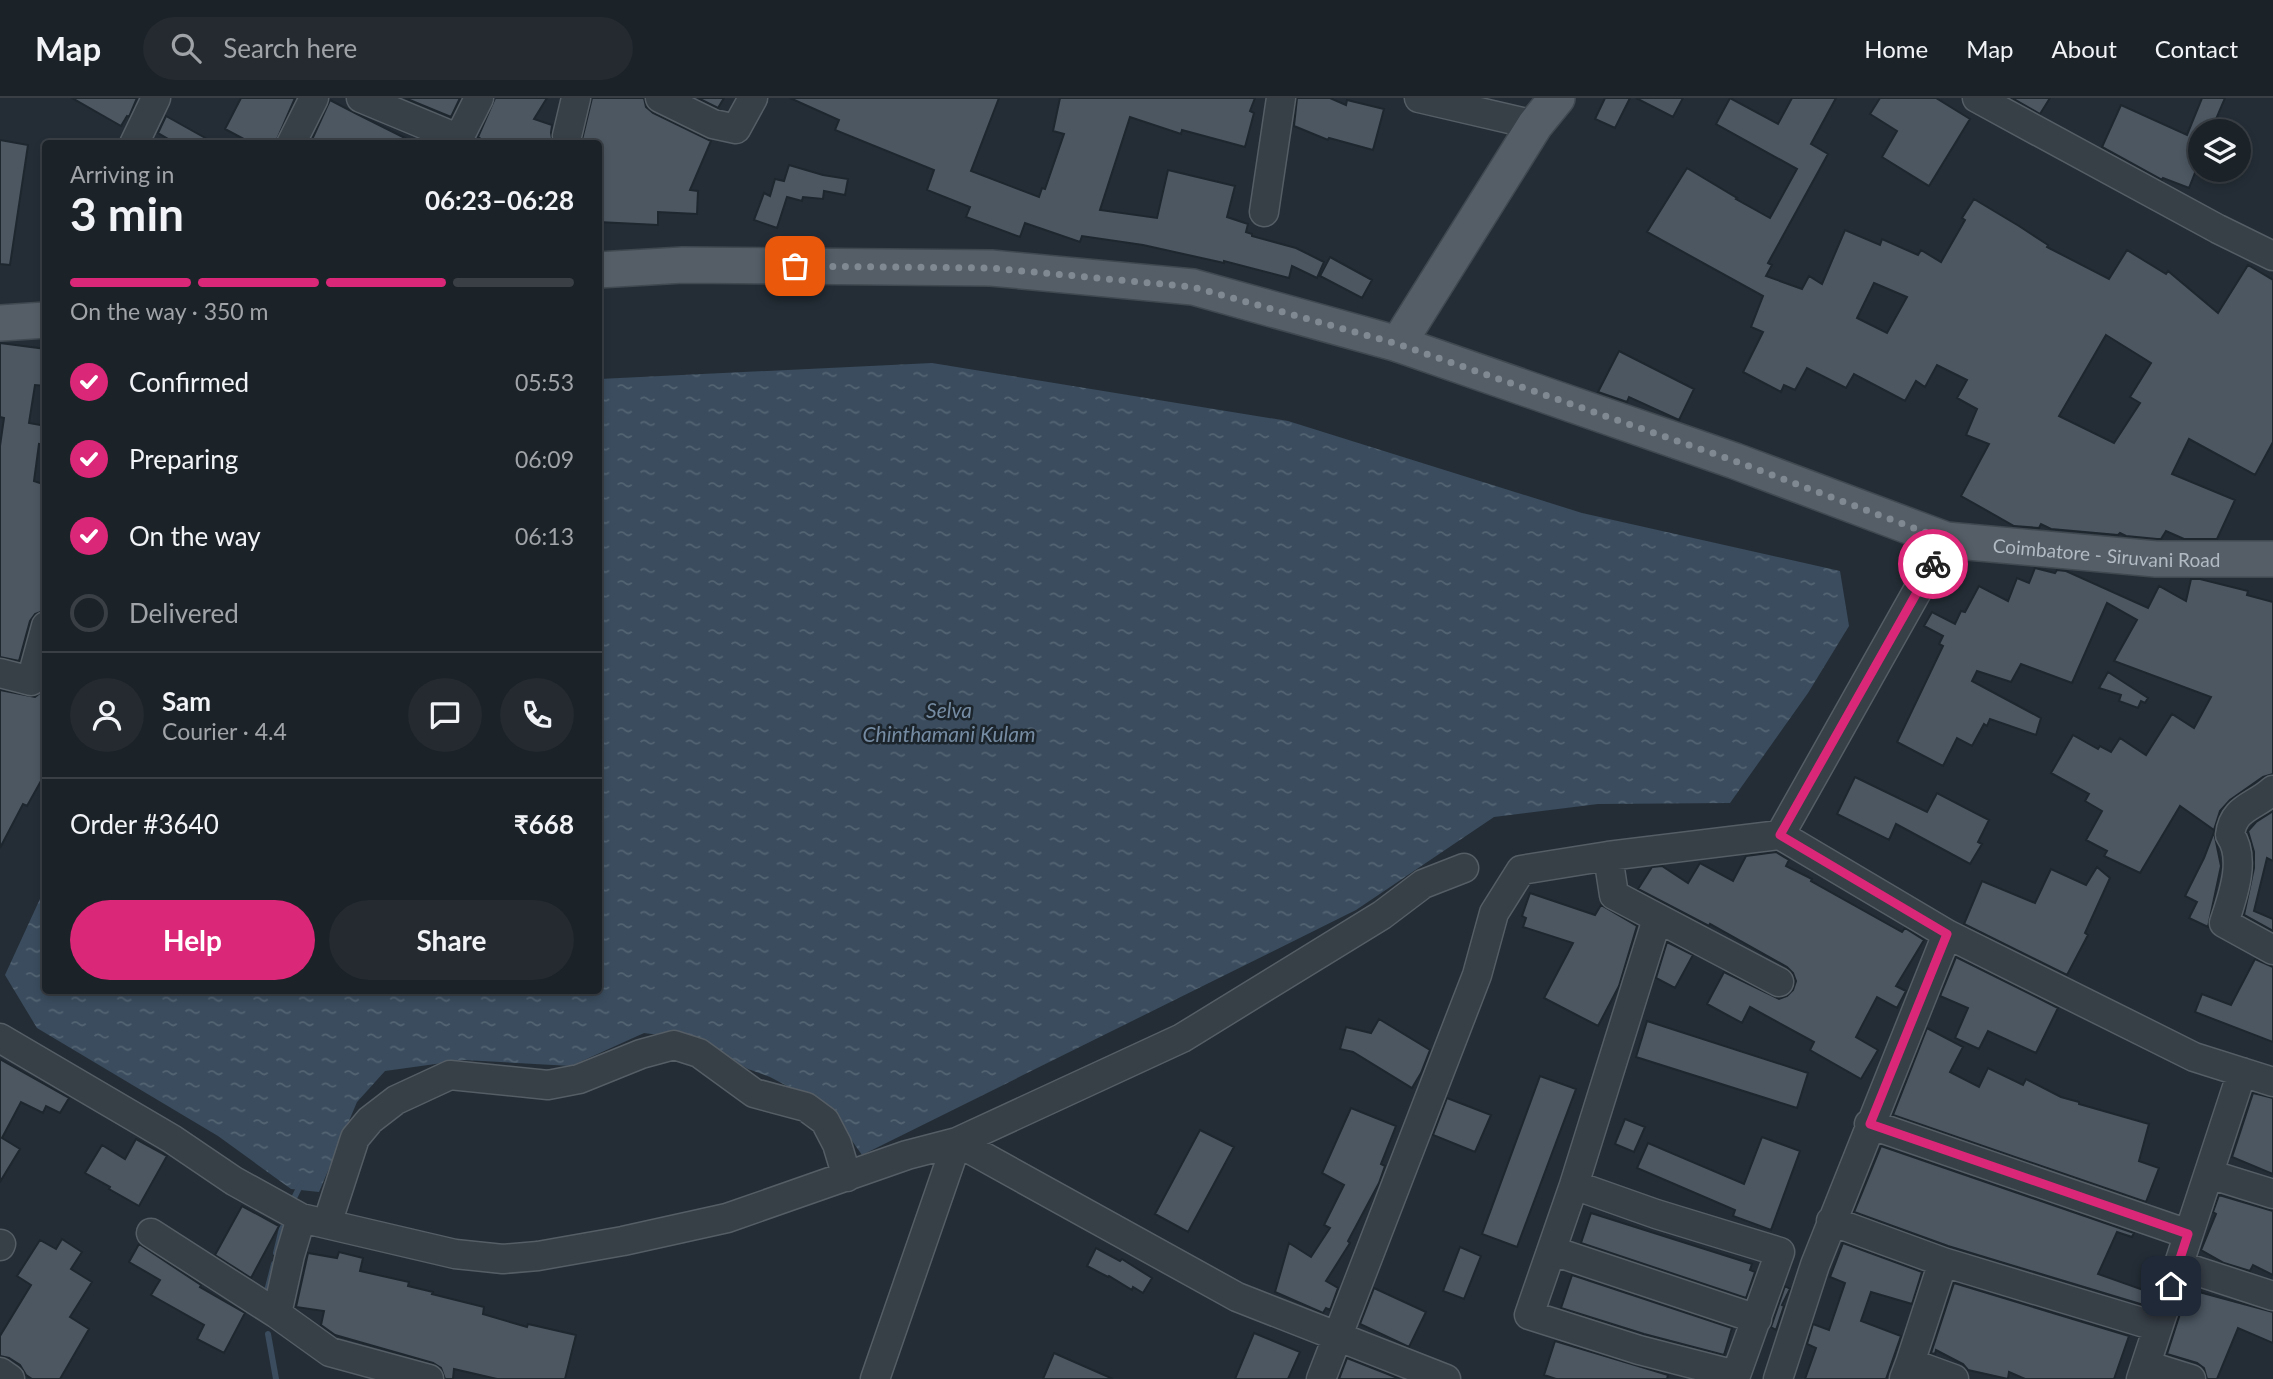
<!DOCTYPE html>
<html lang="en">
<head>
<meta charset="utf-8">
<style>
	body { margin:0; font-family:Lato,sans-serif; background:#242a30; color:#f1f3f6; height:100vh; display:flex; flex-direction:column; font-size:26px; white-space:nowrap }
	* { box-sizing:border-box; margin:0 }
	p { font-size:23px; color:#a0a4a8 }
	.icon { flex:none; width:38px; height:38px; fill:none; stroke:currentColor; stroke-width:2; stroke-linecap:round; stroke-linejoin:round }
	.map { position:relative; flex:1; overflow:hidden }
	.drawer { position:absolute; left:42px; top:42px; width:560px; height:854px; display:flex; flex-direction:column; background:#1b2228; border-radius:7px; box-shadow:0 4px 10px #0003,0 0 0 2px #393f45 }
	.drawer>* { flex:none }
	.fabs { position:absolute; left:2188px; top:21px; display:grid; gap:14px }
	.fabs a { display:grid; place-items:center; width:63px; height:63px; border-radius:50%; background:#1b2228; box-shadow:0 4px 10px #0003,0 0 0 2px #393f45; font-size:35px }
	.pin { position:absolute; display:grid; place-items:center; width:60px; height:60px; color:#fff; margin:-30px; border-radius:14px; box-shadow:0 4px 10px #0006 }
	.courier { position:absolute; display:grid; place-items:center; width:70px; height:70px; margin:-35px; border:5px solid #db2777; border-radius:50%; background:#fff; color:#222; box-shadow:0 2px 9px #0007 }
	.headline em { font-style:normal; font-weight:700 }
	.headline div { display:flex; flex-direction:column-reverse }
	.headline { display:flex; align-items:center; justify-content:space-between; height:119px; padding:0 28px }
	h1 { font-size:46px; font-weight:700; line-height:52px }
	.bar { display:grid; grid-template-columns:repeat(4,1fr); gap:10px 7px; align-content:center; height:84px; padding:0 28px }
	.bar i { height:9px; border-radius:5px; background:#393f45 }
	.bar .selected { background:#db2777 }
	.bar p { grid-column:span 4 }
	.line { display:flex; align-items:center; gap:18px; padding:0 28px; border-top:2px solid #393f45 }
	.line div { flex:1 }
	.round { display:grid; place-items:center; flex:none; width:74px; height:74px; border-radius:37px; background:#242a30 }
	ol { padding:0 28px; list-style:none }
	li { display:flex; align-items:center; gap:21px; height:77px }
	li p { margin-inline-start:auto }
	li .icon { padding:7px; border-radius:50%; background:#db2777; color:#fff; stroke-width:4 }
	li:last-child { color:#a0a4a8 }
	li i { width:38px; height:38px; border:4px solid #393f45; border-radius:50% }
	.primary-button { display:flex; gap:14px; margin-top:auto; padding:14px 28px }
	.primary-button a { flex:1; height:80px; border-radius:42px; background:#db2777; color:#fff; font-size:28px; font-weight:700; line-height:80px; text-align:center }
	.primary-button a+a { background:#242a30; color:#f1f3f6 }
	header { display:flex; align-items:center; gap:42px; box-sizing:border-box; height:98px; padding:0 35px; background:#1b2228; border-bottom:2px solid #393f45 }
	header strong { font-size:33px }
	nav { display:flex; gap:38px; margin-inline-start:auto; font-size:24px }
	.search { width:490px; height:63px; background:#242a30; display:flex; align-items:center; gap:18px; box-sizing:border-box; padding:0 24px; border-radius:38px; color:#a0a4a8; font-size:26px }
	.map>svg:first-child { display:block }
</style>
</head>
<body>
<header>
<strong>Map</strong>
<div class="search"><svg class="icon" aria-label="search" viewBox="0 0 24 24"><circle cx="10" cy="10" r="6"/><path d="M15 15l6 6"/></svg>Search here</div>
<nav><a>Home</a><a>Map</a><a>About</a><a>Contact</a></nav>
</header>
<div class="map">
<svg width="2273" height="1281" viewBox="0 0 2273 1281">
	<defs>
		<pattern id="water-ripples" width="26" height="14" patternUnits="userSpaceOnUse" patternTransform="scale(1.75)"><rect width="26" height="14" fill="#3a4c5e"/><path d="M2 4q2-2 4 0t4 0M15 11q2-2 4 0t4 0" fill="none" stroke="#546473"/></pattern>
	</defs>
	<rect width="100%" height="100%" fill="#242d36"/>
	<path fill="url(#water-ripples)" d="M932,265l356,58 294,92 258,58 9,55 -41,67 -78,110 -132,1 -104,13 -138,93 -494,245 -33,-47 -59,-31 -22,-8 -49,-29 -55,-7 -73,33 -107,-6 -79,11 -28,31 -38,90 -28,-3 -73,-53 -181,-108 -32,-53 40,-87 1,102h552l1,-611z"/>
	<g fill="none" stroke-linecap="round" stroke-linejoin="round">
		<path stroke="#3a4c5e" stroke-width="6" d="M294,1100l7,-14
			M276,1155l6,-25
			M267,1193l7,-27
			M268,1236l8,45"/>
	</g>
	<path fill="#4c5762" stroke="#1e262e" stroke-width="2" fill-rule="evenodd" d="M72,0h65l-8,19 -2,-1 -6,10z
		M241,0h54l-20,46h-22l-28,-15z
		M405,0h55l-9,19z
		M495,0h52l-13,21 18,6 -1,8 2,11h-64l-11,-7z
		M592,0h52l2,9 7,6 58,28 -21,49 8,1 -1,23 -39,-2v13l-60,-3v-78h-17z
		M698,0h26l-6,10z
		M790,0h209l-28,73 68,26 3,-9 3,1 19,-55 -11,-3 7,-33h195l-5,13 4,2 -9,34 -63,-17 -1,4 -51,-17 -30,93 57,8 11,-48 67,16 -8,31 21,7 -2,8 6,2v2l44,12 28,14 -7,16 -25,-12 -3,12 -65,-17v2l-81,-18 -61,-9 -2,6 -55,-19 -5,14 -54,-20 4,-10 -43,-17 7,-20 -99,-40 4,-10z
		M1297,0h33l16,7 1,-5 37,9 -11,41 -44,-12 -1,2 -34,-14z
		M1605,0h25l-15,30 -20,-9z
		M1636,0h47l-10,19z
		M1730,0l48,26 14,-26h44l-25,46 17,10 -60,109 4,2 -6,11 36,13 7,-13 13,8 23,-54 35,15 2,-6 36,16 3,-5 20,12 24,-42 -3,-2 12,-19 45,27 29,19 -1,2 62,32 18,-29 39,24 2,-3 50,42 30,-48 25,15v162l-18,33 -66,-36 -17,35 63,26 -18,39h-33l-18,-8 -5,8h-4l-31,-3 -6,-3 -2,2 -67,-6 -10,-5 -2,4 -25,-2 -53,-30 28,-52 -23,-9 11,-26 -20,-11 10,-18 -30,-15 -12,22 -9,-6 -11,20 -51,-27 -8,14 -39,-20 -12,22 -11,-5 -3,7 -38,-20 20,-40 -12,-5 12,-31 -116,-64 40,-64 50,30 -1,1 34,19 27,-49 -81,-45zM1874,185l33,14 -20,36 -30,-15zM2106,237l45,28 -21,34 10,6 -26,40 -55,-27z
		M1880,0h56l34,21 -41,67 -47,-29 15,-26 -27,-17z
		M2012,0h38l-10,16z
		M2202,0h23l-14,33h-11v29l-11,28 -26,-10 -1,2 -60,-33 19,-42 66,30z
		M330,2l25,13 62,31h-107z
		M166,18l50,28h-39l-19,-11z
		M0,42l28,5 -18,120 -10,-1z
		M789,67l34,10 25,4 -3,16 -21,-4 -1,8 -20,-2 -1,4 -15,-4 -10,31 -23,-8 10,-27 6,3 5,-17 9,2z
		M1330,159l42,23 -10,18 -42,-22z
		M0,245l46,6v37l-11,-1 -6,38 17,3v19l-7,-1 -5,37 12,4v125l-11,4 -5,7 -11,40 -19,-4v-211l4,-28 -4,-1z
		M1619,253l75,38 -15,31 -50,-23 -2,5 -29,-10z
		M2035,470l20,5 2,-3 9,1 82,37 11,-22 27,15 5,-22h9l48,12 -1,4 26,7v172l-10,3 -33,23 -10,11 -6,19 -34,-24 -40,67 -36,-17 3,-5 -21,-11 16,-29 -17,-10 4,-7 -38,-21 22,-38 25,14 2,-3 11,6 9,-14 26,17 26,-41 22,14 17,-31 -97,-36 23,-41 -30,-17 -35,80 -51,-19 -10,18 -34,-11 -5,10 69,37 -5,17 -46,-16 -3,7 -3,-2 -12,22 -15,-8 -14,28 -46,-24 46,-96 -4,-2 4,-8 -19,-10 8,-14 23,12 6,-13 4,1 14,-26 29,15 9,-23 12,5z
		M2108,574l40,26 -3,5 -4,-2 -3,7 -19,-7 2,-6 -22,-7z
		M46,590v84l-19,34 -4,-2 -23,44v-158l35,7z
		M1855,679l72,35 10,-19 52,27 -11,22 4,2 -12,20 -74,-40 -7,16 -52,-26z
		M2273,713v50l-6,-3 -13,53 19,8v12l-29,-16 10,-47v-16l-6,-21 8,-9z
		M2214,734l7,34 -13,61 -19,-9 8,-16 -12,-6 19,-38z
		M1776,754l13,8 -3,6 26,13 -1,2 91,51 3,-4 19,12 -28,46 10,5 -9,17 -20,-11 -21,40 22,13 -17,29 -51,-29 4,-8 -64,-35 -8,16 -35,-19 17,-32 55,27 8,-3 6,-6 3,-9 -3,-8 -6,-6 -77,-43 -1,2 -71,-37 14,-22 10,-1 26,17 12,-20 33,18 13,-25z
		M2097,769l13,11 -25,55 3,2 -21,40 -103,-51 18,-43 53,22 16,-34 35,16z
		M1530,795l65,22 6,-10 36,21 -18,60 -21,40 -54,-28 29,-55 -50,-16 3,-9 -4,-2z
		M1667,844l26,13 -18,33 -19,-10z
		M1956,859l102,51 -22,45 -48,-22 -9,18 -24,-11 13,-30 -28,-12z
		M2255,861l18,8v75l-78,-30 7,-18 29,11z
		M1379,921l51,31 -9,23 -9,15 -59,-36 -13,-3 6,-22 25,6z
		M1647,923l161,52 -11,35 -161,-51z
		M1927,930l36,19 -13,25 29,15 9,-19 35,17 3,-6 35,18 18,5v2l70,20 -10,37 20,7 -13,34 -253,-87z
		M0,961l69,39 -9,15 -14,-7 -3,7 -22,-11 -19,36 18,11 -20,33z
		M1540,978l36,13 -59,158 -35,-13z
		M2253,995l20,5v76l-41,-17z
		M1447,1000l44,17 -16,37 -42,-17z
		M1351,1010l45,18 -15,38 4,2 -6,17 -31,58 2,2 -24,38 12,7 -8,22 -4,-2 -3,5 -48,-21 14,-49 22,14 19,-29 -6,-3 20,-40 -22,-12z
		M1625,1021l20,8 -11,25 -19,-8z
		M1200,1032l34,17 -46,85 -33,-18z
		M1762,1039l38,14 -29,79 -38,-14 2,-6 -98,-42 11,-25 96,41z
		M136,1041l31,17 -28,50 -30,-17 1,-2 -25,-14 17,-28 23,14z
		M1881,1048l253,87 -2,4 -15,-5 -19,42 54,19 -5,13 -199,-60 -94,-34z
		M2219,1097l54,16v64l-20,-10 -3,6 -26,-8 -23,-13 15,-36 -3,-2z
		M242,1108l37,20 -28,52 -36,-23z
		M1591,1115l161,51 -2,6 5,2 -9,26 -165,-55z
		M62,1141l20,13 -11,17 21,13 -22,35 19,12 -29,50h-28l-6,-4 -6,-10 -11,-7 -9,-2v-20l31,-51 -14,-9 23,-36 16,9z
		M1843,1145l79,29 -10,32 -41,-12 -10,29 40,15 -15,43h-81l11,-31 -9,-4 6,-20 16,6 16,-47 -15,-6z
		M139,1146l62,41 -1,2 45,26 -21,40 -27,-14 7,-14 -53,-30 9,-15 -31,-18z
		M1460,1149l21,9 -17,43 -21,-8z
		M1096,1150l24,13 2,-2 30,19 -9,15 -10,-6 -1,3 -23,-14 -1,1 -21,-11z
		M339,1154l24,6 -3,13 49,11 -1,4 25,6 -1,2 52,13 -1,7 44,13 1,-3 48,11 -11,44h-68l-43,-10 -1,10h-8l-4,-11 -8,-5 -98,-28 -14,-10 3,-14 -28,-4 12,-54 29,5z
		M1572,1177l160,53 -8,27 -80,-21 -83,-26z
		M1954,1185l175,53 -15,43h-89l-16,-7 -1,7 -40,-9 -5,-6 -27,-14 -1,4 -4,-1z
		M1785,1188l5,3 -8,16 2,1 -8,24 -5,-3z
		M1374,1190l52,24 -17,35 -49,-23z
		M2188,1191l85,23v31l-35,-15 -21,51h-10l-3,-11 -7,-5 -30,-9z
		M1254,1235l46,19 -12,27h-53z
		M1555,1243l113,34 -1,4h-111l-12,-4z
		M1054,1255l59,26h-70z
		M1347,1260l53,21h-61z"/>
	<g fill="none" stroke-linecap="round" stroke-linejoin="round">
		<g stroke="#555d65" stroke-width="31">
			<path id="minor" d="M361,0l96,40
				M660,0l53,26 23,5 17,-31
				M1419,0l116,27
				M1977,0l241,131 55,27
				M567,38l9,-38
				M134,46l22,-46
				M291,46l23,-46
				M456,46l23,-46
				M1264,114l17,-114
				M1946,442l-166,295 167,99 247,123 79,25
				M0,575l31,8 15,-55
				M2273,692c-18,17 -40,17 -43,45 17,24 2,63 -6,88l49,27
				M1608,758l6,39 165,87
				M0,940l172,101 62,42 67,37 154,36 48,5 35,-3 85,-15 104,-23 180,-63 50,-13 280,155 209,82
				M1869,1026l319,110
				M2209,1076l64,20
				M1574,1087l83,-266
				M301,1120l-11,37 -13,59 53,38 99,27
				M1831,1123l112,41 215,65
				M327,1126l28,-86 15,-18 26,-20 54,-25 98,10 31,-6 62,-25 33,-9 25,8 55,40 52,14 19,14 12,23 10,33
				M151,1135l126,81
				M0,1148l1,-2
				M1553,1153l204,68
				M2178,1167l95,31
				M1910,1265l33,-101
				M2146,1267l45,14
				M0,1274l10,7
				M875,1281l82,-237 225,-104 200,-123 41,-31 41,-16
				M1321,1281l156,-404 17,-62 27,-43 87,-14 172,-21
				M1735,1281l1,-4 44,-123 -124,-38 -82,-29 -45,130 110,35 97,25
				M1778,1281l37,-114 132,-331
				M1904,1281l6,-16 44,16
				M2141,1281l101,-307"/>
		</g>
		<g stroke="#404850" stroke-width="38">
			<g id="major">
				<path id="s1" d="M598,172l85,-5 308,3 202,19 205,57 337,117 211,79 210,19h117"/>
				<path d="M0,225l46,-3"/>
				<path d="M1398,246l137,-219 22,-27"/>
			</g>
		</g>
		<use href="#minor" stroke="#373f47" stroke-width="28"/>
		<use href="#major" stroke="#555e67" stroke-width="35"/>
	</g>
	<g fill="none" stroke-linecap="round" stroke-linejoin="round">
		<path stroke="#808992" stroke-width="7" stroke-dasharray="0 12.6" d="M795,168l196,2 202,19 205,57 337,117 211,79 -13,24"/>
		<path stroke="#db2777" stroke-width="9" d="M1933,466l-153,271 167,99 -77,190 318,110 -17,52"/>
	</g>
	<g text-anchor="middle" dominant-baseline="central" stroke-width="5" stroke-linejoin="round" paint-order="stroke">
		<g font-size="19" fill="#b2bac3" stroke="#1c242c">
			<text stroke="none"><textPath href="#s1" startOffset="1552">Coimbatore - Siruvani Road</textPath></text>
		</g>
		<g font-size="21" font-style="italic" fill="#758ca3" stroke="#1c242c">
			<text x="949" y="611">Selva<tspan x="949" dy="24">Chinthamani Kulam</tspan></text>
		</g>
	</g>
</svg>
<div class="fabs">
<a><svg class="icon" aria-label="layers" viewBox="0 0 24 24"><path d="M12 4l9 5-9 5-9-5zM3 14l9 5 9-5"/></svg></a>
</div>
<div class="pin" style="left:795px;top:168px;background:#ea580c"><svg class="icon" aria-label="bag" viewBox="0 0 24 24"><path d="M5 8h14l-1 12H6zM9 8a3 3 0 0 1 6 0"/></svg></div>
<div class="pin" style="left:2171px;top:1188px;background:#1f2937"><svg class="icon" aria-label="home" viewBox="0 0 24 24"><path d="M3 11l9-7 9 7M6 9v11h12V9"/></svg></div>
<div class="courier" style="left:1933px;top:466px"><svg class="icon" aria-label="bike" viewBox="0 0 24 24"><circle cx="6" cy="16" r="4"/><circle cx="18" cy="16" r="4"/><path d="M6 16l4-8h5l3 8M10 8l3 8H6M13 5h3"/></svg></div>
<section class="drawer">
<div class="headline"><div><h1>3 min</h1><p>Arriving in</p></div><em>06:23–06:28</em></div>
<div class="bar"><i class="selected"></i><i class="selected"></i><i class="selected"></i><i></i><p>On the way · 350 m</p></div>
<ol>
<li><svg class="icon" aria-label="check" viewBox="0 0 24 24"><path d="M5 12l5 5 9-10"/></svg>Confirmed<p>05:53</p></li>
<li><svg class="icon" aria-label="check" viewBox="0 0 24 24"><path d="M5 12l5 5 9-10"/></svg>Preparing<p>06:09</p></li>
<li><svg class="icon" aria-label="check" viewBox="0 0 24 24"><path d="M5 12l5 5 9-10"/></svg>On the way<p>06:13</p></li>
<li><i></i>Delivered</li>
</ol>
<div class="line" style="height:126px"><a class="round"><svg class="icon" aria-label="person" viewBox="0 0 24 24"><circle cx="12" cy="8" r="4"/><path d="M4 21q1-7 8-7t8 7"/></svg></a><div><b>Sam</b><p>Courier · 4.4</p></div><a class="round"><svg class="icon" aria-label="chat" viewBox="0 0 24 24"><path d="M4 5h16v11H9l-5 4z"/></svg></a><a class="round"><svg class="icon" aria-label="phone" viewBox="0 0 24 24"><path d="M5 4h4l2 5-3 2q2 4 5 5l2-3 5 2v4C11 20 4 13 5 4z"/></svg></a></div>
<div class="line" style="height:91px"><div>Order #3640</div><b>₹668</b></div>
<div class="primary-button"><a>Help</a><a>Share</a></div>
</section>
</div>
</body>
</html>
